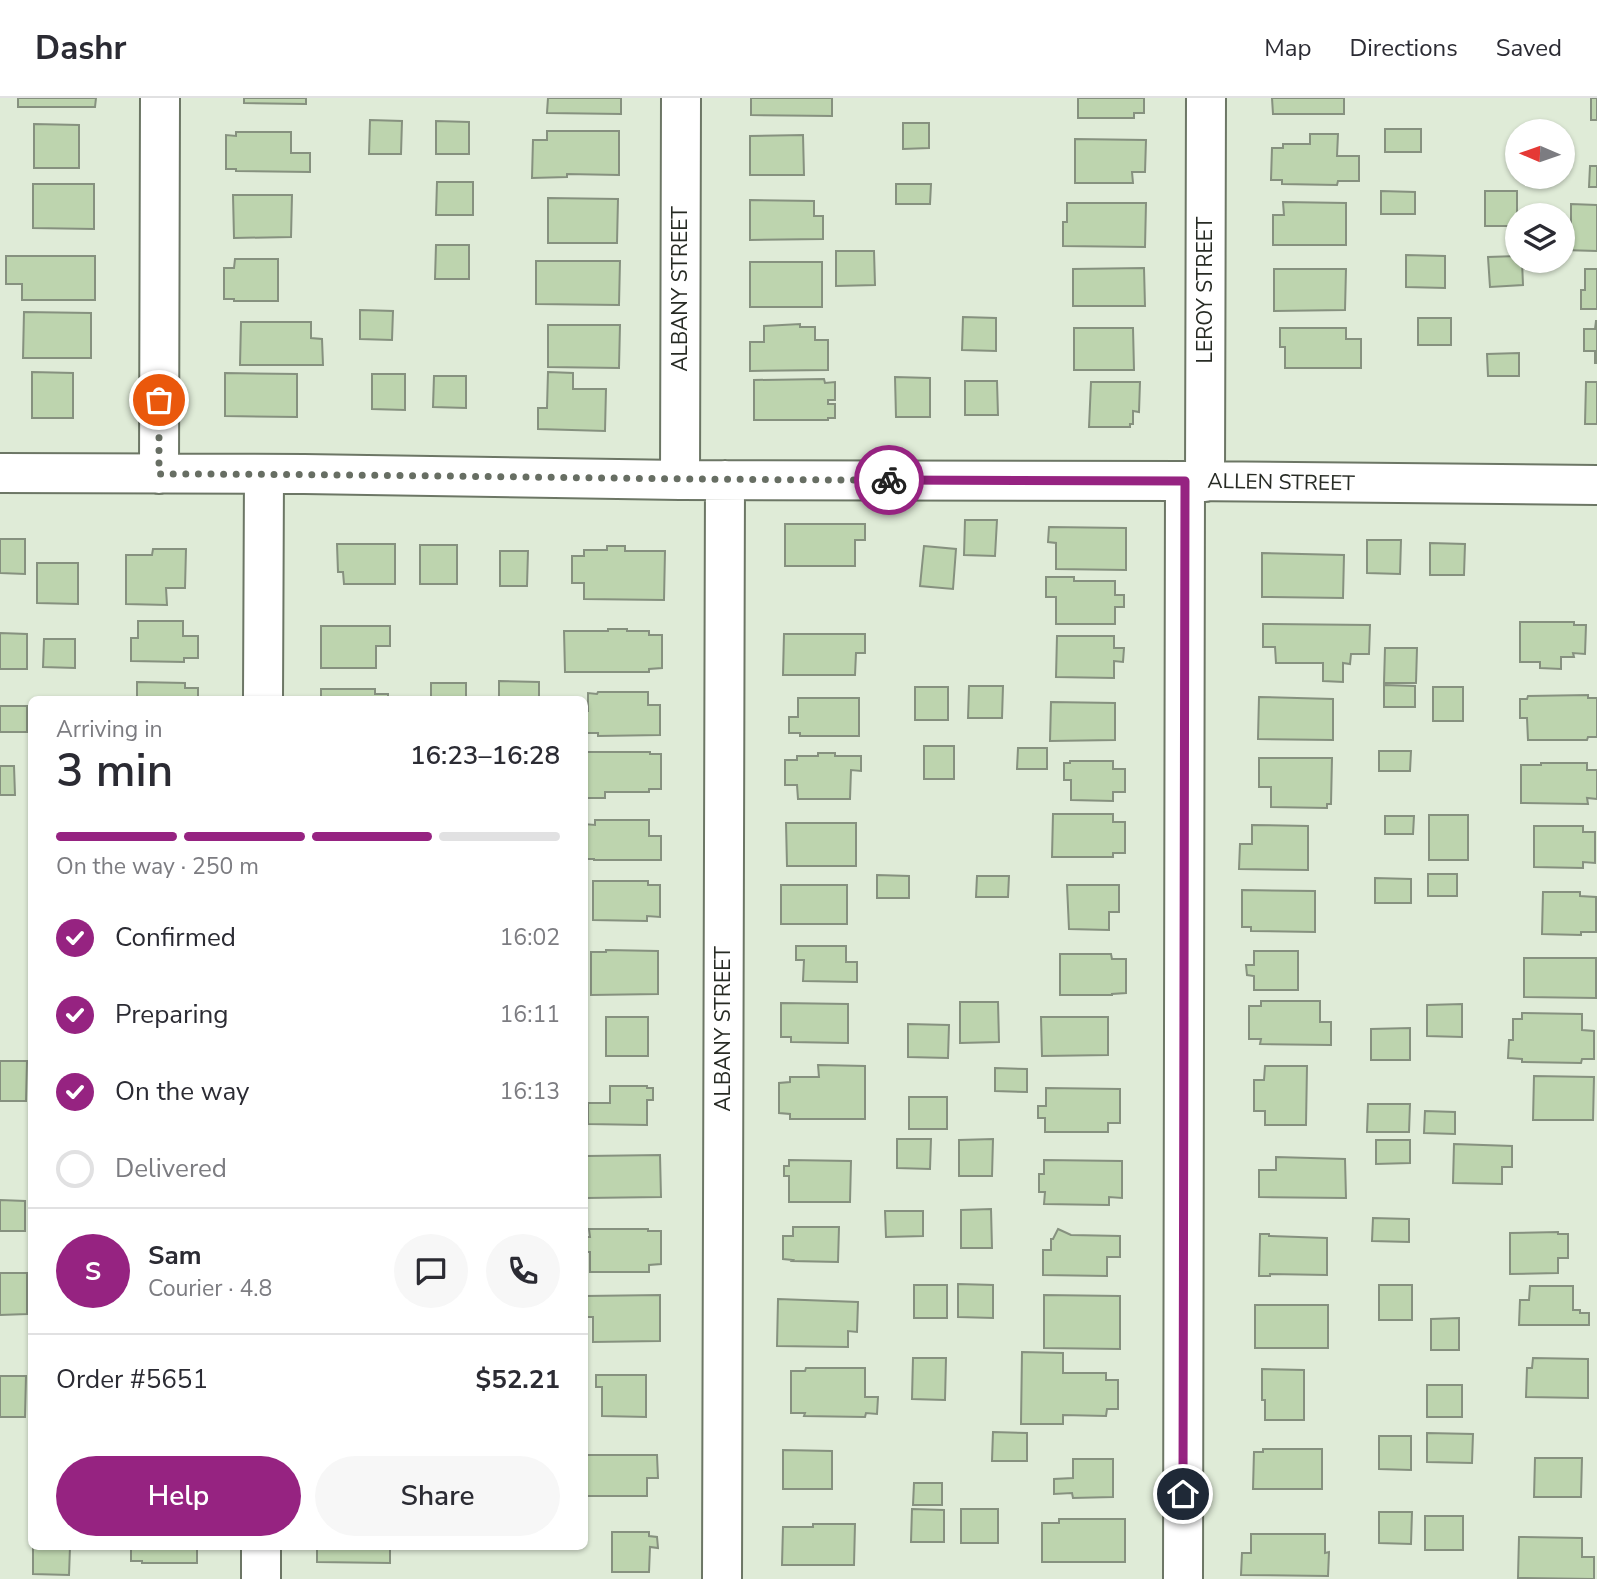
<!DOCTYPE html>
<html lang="en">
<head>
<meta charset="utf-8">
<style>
	body { margin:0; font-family:"Nunito Sans",sans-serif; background:#f7f7f7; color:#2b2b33; height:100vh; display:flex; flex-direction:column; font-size:26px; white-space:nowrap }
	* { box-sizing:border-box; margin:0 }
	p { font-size:23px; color:#7c7c81 }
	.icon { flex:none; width:38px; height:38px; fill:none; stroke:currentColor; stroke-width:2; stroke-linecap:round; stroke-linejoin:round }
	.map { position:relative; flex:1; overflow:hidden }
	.details { position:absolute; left:28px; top:598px; width:560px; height:854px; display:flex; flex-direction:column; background:#fff; border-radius:10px; box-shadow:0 2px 5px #0004 }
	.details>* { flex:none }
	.needle { width:46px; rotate:272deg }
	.fabs { position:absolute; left:1505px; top:21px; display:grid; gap:14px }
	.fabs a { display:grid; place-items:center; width:70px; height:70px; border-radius:50%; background:#fff; box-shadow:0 2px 5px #0004; font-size:35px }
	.pin { position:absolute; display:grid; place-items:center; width:60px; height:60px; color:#fff; margin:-30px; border:4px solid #fff; border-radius:50%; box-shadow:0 2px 7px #0007 }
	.courier { position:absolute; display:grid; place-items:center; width:70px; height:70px; margin:-35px; border:5px solid #962381; border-radius:50%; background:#fff; color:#222; box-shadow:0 2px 9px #0007 }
	.headline em { font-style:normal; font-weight:600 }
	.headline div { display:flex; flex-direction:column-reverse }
	.headline { display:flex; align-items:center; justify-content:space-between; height:119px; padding:0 28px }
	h1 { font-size:46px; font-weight:600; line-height:52px }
	.bar { display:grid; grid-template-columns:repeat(4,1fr); gap:10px 7px; align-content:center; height:84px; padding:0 28px }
	.bar i { height:9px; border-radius:5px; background:#e1e1e2 }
	.bar .current { background:#962381 }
	.bar p { grid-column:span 4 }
	.line { display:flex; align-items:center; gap:18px; padding:0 28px; border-top:2px solid #e1e1e2 }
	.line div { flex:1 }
	.round { display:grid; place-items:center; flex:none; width:74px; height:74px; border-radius:37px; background:#f7f7f7 }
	ol { padding:0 28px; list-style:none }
	li { display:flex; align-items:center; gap:21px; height:77px }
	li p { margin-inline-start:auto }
	li .icon { padding:7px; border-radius:50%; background:#962381; color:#fff; stroke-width:4 }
	li:last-child { color:#7c7c81 }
	li i { width:38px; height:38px; border:4px solid #e1e1e2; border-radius:50% }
	.button { display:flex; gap:14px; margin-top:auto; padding:14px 28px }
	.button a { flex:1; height:80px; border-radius:42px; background:#962381; color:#fff; font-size:28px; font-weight:600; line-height:80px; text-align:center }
	.button a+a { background:#f7f7f7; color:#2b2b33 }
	header { display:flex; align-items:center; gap:42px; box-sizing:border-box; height:98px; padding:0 35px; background:#fff; border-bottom:2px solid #e1e1e2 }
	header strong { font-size:33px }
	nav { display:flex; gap:38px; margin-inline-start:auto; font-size:24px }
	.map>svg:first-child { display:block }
</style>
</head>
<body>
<header>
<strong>Dashr</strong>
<nav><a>Map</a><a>Directions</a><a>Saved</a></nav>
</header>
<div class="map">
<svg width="1597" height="1481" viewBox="0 0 1597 1481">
	<rect width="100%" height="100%" fill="#dfebd7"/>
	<path fill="#bdd4ae" stroke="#86917f" stroke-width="2" d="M18,0h78l-1,9h-77z
		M244,0h62v6l-62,-1z
		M548,0h73v16l-74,-1z
		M751,0h81v18l-81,-1z
		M1078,0h66v15h-10v5h-56z
		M1272,0h72v16h-71z
		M1591,0h6v22h-6z
		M370,22l32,1 -1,33h-32z
		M436,23l33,1v32h-33z
		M903,25h26v25l-26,1z
		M34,26l45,1v43h-45z
		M1385,31h36v23h-36z
		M547,33h72v44l-52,-1v3l-35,1 1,-38h14z
		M236,34h55v21h19v19l-74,-1v-2h-10v-34l10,1z
		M1310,36h28l-1,22h22v25h-21l-1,4 -55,-1v-4h-11l1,-32h11v-4h27z
		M803,37l1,40h-54v-39z
		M1075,41l71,1 -1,32h-13l1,11h-58z
		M1590,68h7v21h-8z
		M437,84h36v33h-37z
		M33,86h61v45l-61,-1z
		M896,86h35l-1,20h-34z
		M1381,93l34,1v22h-34z
		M1485,93h32v35h-32z
		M233,97h59l-1,42 -57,1z
		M548,100l70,1 -1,44h-69z
		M750,102l64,1v15h9v23l-73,1z
		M1283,104l63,1v42h-73v-30h11z
		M1067,105h79l-1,44 -82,-1v-24h4z
		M1571,106l26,1v46l-34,-1v-20h8z
		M436,147h33v34h-34z
		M836,153h38l1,34 -39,1z
		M1406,157l39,1v32l-39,-1z
		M6,158h89v44h-73v-16h-16z
		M1517,158v5h5l1,24 -33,2 -2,-30z
		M235,161h43v42h-44v-2h-10v-31h10z
		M536,163h84l-1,44 -83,-1z
		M750,164h72v45h-72z
		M1144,170l1,38h-72v-37z
		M1274,171h72l-1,41 -71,1z
		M1585,171h12v40h-16v-19h4z
		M360,212l33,1 -1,29 -32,-1z
		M24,214l67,1v45h-68z
		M963,219l33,1v33l-34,-1z
		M1418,220h33v27h-33z
		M1596,223h1v42h-2v-12h-11v-22h11z
		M241,224h70v16l11,1 1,26h-83z
		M800,226v3h15v13h13v30l-78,1v-29h14v-16z
		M548,227h72l-1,43 -71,-1z
		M1074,230h59l1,42h-60z
		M1280,230h66v11h15v29h-76v-21h-5z
		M1519,255v23h-31l-1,-22z
		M32,274l41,1v45h-41z
		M548,274l25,1v16h33l-1,42 -67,-2v-21h9z
		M225,275l72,1v43l-72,-1z
		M372,276h33v36l-33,-1z
		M434,278h32v32l-33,-1z
		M895,279l35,1v39h-34z
		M824,281l1,4 10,-1v18h-7v4h7v14h-7v2h-74v-40z
		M965,283h32l1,34h-33z
		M1091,284h49l-1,30 -6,-1v13h-3v3h-41z
		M1586,284h11v42h-12z
		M965,422h32l-2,36 -31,-1z
		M785,426h80v16h-10v26h-70z
		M1049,429l77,1v42l-70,-1v-26l-8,-1z
		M0,441h25v35l-25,-1z
		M1367,442h34l-1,34 -33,-1z
		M1430,445l35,1 -1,31h-34z
		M337,446h58v40h-51l-1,-12h-5z
		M420,447h37v39h-37z
		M607,448h18v5h40l-1,49 -80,-1v-16h-12v-27h12v-6h23z
		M924,448l32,3 -3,40 -33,-3z
		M153,451h33l-1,39h-19l1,17 -41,-1v-49h26z
		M500,453h28l-1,35h-27z
		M1262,455l82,2 -1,43 -81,-1z
		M37,465h41v41l-41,-1z
		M1046,479h28v4h41v14h9v12h-9v17h-59v-27h-10z
		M138,523h45v15h15v22h-14v4l-53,-1v-23h7z
		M1520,524h54v3h12l-1,29 -12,-1 1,4h-13v12l-21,-1v-6h-20z
		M1263,526l107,1 -1,29h-18l-1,10 -7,-1v19l-20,-1v-18h-47l-1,-16h-12z
		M321,528h69v20h-14v22h-55z
		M608,531h19v2h22v4h13v33l-13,1v3h-84l-1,-41h44z
		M0,535l27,1v35h-27z
		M784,536h81v19h-9l-1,22h-72z
		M1057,538h57v12h10l-1,14 -9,-1v17l-58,-1z
		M44,541h31v29l-32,-1z
		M1385,550h32l-1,35h-32z
		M499,583l40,1v18h-40z
		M137,584l48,1v5h13v12h-67h6z
		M431,585h35v17h-35z
		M1384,587l31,1v21h-31z
		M969,588h34l-1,32h-34z
		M915,589h33v33h-33z
		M1433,589h30v34h-30z
		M321,591h54v5h13v6h-67z
		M598,594h50v13h12v30l-62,1v-3h-14v-22h4v-18l9,1z
		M1588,597v3h9v39h-9l-1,3h-59l-1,-22h-7v-19h7l1,-3z
		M1259,599l74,2v41l-75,-1z
		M798,600h61v38h-59v-3h-11v-16h9z
		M1051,604l64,1v37l-65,1z
		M0,608h27v26h-27z
		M924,648h30v33h-30z
		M1018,650h29v21h-30z
		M1379,653h32l-1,20h-31z
		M584,654h66v2h11v35h-12v3h-44v6h-21z
		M818,655h17v3h26v15l-10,-1 -1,29h-52l-1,-14h-12v-25h12v-4h21z
		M1259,660h73l-1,46h-4v4l-56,-1v-20h-12z
		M1070,663h43v8h12v23h-12v9l-42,-1v-20h-7v-17h6z
		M1541,665h46v7h10v29l-10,-1 1,6 -67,-1v-38h20z
		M0,668h14l1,29h-15z
		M1053,716h60v8h12v31h-12v4h-61z
		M1429,717h39v45h-39z
		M1385,718h29l-1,18h-28z
		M595,722h54v16h12v24h-67v-1h-10v-35l11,1z
		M786,725h70v43h-69z
		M1252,727l56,1v44l-69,-1 1,-25h12z
		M1534,728h49v6h12v31l-12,-1v6l-49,-1z
		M1428,776h29v22h-29z
		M877,777l32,1v22h-32z
		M977,778h32l-1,21h-32z
		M1375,780l36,1v24h-36z
		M593,783h55v4h12v32l-13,-1v5l-54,-1z
		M781,787h66v39h-66z
		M1067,787h52v27h-10v18l-40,-1z
		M1242,792l73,1v41l-64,-1v-4h-9z
		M1543,794h37v4l16,1v35h-15v3l-39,-1z
		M796,848h50v16h11v20l-54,-1 1,-21h-8z
		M606,852l52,1v43l-67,1v-43h15z
		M1254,853h44v39h-44v-14l-7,-1 -1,-10h8z
		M1060,856h51l1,5h14v34l-14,1v1h-52z
		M1524,860h72v40l-72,-1z
		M1261,903h59v21h11v23l-71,-1 1,-5h-12v-33h12z
		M960,904h38l1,40 -39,1z
		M781,905l67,1v39l-57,-1v-5h-10z
		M1462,906v33l-35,-1v-31z
		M1522,915l60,1v16l12,1v28h-12l-1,4 -59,-1v-3l-14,-1 1,-18h4v-21h9z
		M606,919h42v39h-42z
		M1041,919h67v38l-66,1z
		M908,926l41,1 -1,33 -40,-1z
		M1410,930v32h-39v-31z
		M0,963h27l-1,40h-26z
		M818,967l47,1v53h-75v-5l-11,-1v-30l11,-1v-5h29z
		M1265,968h42l-1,59h-41v-14h-11v-31h10z
		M995,970l32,1v23l-32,-1z
		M1534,978l60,1 -1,43h-60z
		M610,988h37v2h6v12h-6v25l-59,-1v-21h22z
		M1046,990l74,1v34h-12v9h-63v-14h-7v-12h8z
		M909,999h38v32h-38z
		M1368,1006h42l-1,28h-42z
		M1425,1013l30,1v22l-31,-1z
		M897,1041h34l-1,30 -33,-1z
		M993,1041l-1,37h-33v-36z
		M1376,1042h34v23l-34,1z
		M1454,1046l58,2v21h-10v17l-49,-1z
		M660,1057l1,42 -75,1 -2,-37h2l1,-5z
		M1276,1059l69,2 1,39 -87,-1v-27h17z
		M789,1062l62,1 -1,41h-61v-26h-5v-10h5z
		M1044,1062l78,1v37l-13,-1v8l-65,-1 1,-12h-6v-18h5z
		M0,1102l25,1v30h-25z
		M991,1111l1,39h-31v-38z
		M885,1113h38v25l-37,1z
		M1373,1120l36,1v23l-37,-1z
		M793,1129h46l-1,35 -46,-1 1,-1 -10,-1v-23h10z
		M589,1131h59v2h13v33l-12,1v7h-59v-20h-6v-15h6z
		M1058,1131l13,6 49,1v21h-13v19l-64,-1v-25h8v-11h2z
		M1558,1134v2h10v24h-10v15l-48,1v-41z
		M1260,1136h9v2l58,2v37l-57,-1v2h-11z
		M0,1175h27v41l-27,1z
		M958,1186l35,1v33l-35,-1z
		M914,1187h33v33h-33z
		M1379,1187h33v35h-33z
		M1530,1188h43v24h7v3h9v12h-70l1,-25h9z
		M660,1197v46l-67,1v-25h-8v-21z
		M1044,1197l76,1v53l-76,-1z
		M778,1201l80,3 -1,30 -9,-1v16l-71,-1z
		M1255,1207h73v43h-73z
		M1459,1220v32h-28v-31z
		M1022,1254l41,1v20h43v7h12v29h-11l-1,7 -43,-1v9h-42z
		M913,1260h33l-1,42 -33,-1z
		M1533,1260l55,1v39l-62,-1 1,-29h5z
		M806,1270h59v29h13l-1,17 -11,-1 -1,4 -61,-1 1,-3h-14v-42h14z
		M1262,1271l42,1v50h-39v-20h-3z
		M596,1277h50v42l-44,-1v-29h-6z
		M0,1278h26l-1,41h-25z
		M1427,1287h35v32h-35z
		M993,1334l34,1v28h-35z
		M1427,1335l46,1 -1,29 -45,-1z
		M1379,1338h32v34l-32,-1z
		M1263,1351h59v40h-69l1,-37h9z
		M783,1352l49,1v38h-49z
		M584,1357h73l1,23h-11v18h-63z
		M1535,1360h47l-1,39h-47z
		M1073,1361h40v38l-40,1 -1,-5 -18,1v-15l19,-1z
		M914,1385h28v22h-29z
		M912,1411l32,1v32h-33z
		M961,1411h37v34h-37z
		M1379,1414h33l-1,32 -32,-1z
		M1425,1418h38v34h-38z
		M1059,1421h66v43h-83v-39h17z
		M813,1426h42l-1,41h-72l1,-38h30z
		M612,1434h37v4l8,1 1,11 -8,-1 -1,25h-37z
		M1251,1436h74v19l4,-1 -1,24 -87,-1 1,-22h9z
		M1519,1439l63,1v19h12v22l-76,-1z
		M33,1449h37l-1,28 -36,-1z
		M131,1449h66v16h-55v-2h-11z
		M317,1449h73v16l-73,-1z"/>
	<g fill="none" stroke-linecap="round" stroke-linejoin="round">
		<g stroke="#6c7665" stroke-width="42">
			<path id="minor" d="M0,375l304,1 376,6 505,1 412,4
				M159,376l1,-376
				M680,382l1,-382
				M1205,384l1,-384
				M263,602l1,-226
				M261,1481v-32
				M722,1481l3,-1099
				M1183,1481l2,-1098"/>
		</g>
		<use href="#minor" stroke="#fff" stroke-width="38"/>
	</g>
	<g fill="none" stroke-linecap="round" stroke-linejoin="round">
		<path stroke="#676e63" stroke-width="7" stroke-dasharray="0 12.6" d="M159,302v74c243,0 486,6 730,6"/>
		<path stroke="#962381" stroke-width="9" d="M889,382l296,1 -2,1013"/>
	</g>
	<g text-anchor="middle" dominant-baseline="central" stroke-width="6" stroke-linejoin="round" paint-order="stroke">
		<g font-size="21" fill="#272b24" stroke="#fff">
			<text transform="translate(680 191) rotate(-90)">ALBANY STREET</text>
			<text transform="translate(1205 192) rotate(-90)">LEROY STREET</text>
			<text transform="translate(1281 384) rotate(1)">ALLEN STREET</text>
			<text transform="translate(723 931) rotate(-90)">ALBANY STREET</text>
		</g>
	</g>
</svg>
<div class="fabs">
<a><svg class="needle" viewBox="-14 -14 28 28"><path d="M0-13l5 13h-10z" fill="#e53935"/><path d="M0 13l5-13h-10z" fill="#7c7c81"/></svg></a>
<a><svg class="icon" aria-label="layers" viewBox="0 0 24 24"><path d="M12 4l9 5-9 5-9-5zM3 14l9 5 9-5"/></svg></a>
</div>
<div class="pin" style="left:159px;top:302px;background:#ea580c"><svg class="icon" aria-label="bag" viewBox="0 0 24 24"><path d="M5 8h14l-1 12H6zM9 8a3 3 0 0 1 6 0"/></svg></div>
<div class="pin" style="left:1183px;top:1396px;background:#1f2937"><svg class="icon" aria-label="home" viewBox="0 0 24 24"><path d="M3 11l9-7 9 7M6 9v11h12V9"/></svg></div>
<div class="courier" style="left:889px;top:382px"><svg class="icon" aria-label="bike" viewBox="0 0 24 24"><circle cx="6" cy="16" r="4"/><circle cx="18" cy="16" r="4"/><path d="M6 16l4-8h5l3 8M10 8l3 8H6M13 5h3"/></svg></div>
<section class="details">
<div class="headline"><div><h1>3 min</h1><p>Arriving in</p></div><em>16:23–16:28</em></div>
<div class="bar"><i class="current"></i><i class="current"></i><i class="current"></i><i></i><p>On the way · 250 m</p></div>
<ol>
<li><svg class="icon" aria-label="check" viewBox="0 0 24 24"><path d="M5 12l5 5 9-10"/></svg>Confirmed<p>16:02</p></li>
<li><svg class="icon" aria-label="check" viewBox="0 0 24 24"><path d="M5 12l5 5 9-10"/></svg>Preparing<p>16:11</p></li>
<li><svg class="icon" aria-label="check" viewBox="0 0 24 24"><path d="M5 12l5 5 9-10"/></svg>On the way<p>16:13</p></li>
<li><i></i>Delivered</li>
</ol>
<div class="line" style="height:126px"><b class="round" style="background:#962381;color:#fff">S</b><div><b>Sam</b><p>Courier · 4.8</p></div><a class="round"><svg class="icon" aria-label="chat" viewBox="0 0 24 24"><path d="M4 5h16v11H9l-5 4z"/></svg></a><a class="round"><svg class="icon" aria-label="phone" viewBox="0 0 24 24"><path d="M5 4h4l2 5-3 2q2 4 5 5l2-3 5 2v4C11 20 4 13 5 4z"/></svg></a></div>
<div class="line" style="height:91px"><div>Order #5651</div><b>$52.21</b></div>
<div class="button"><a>Help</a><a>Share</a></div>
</section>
</div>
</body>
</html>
